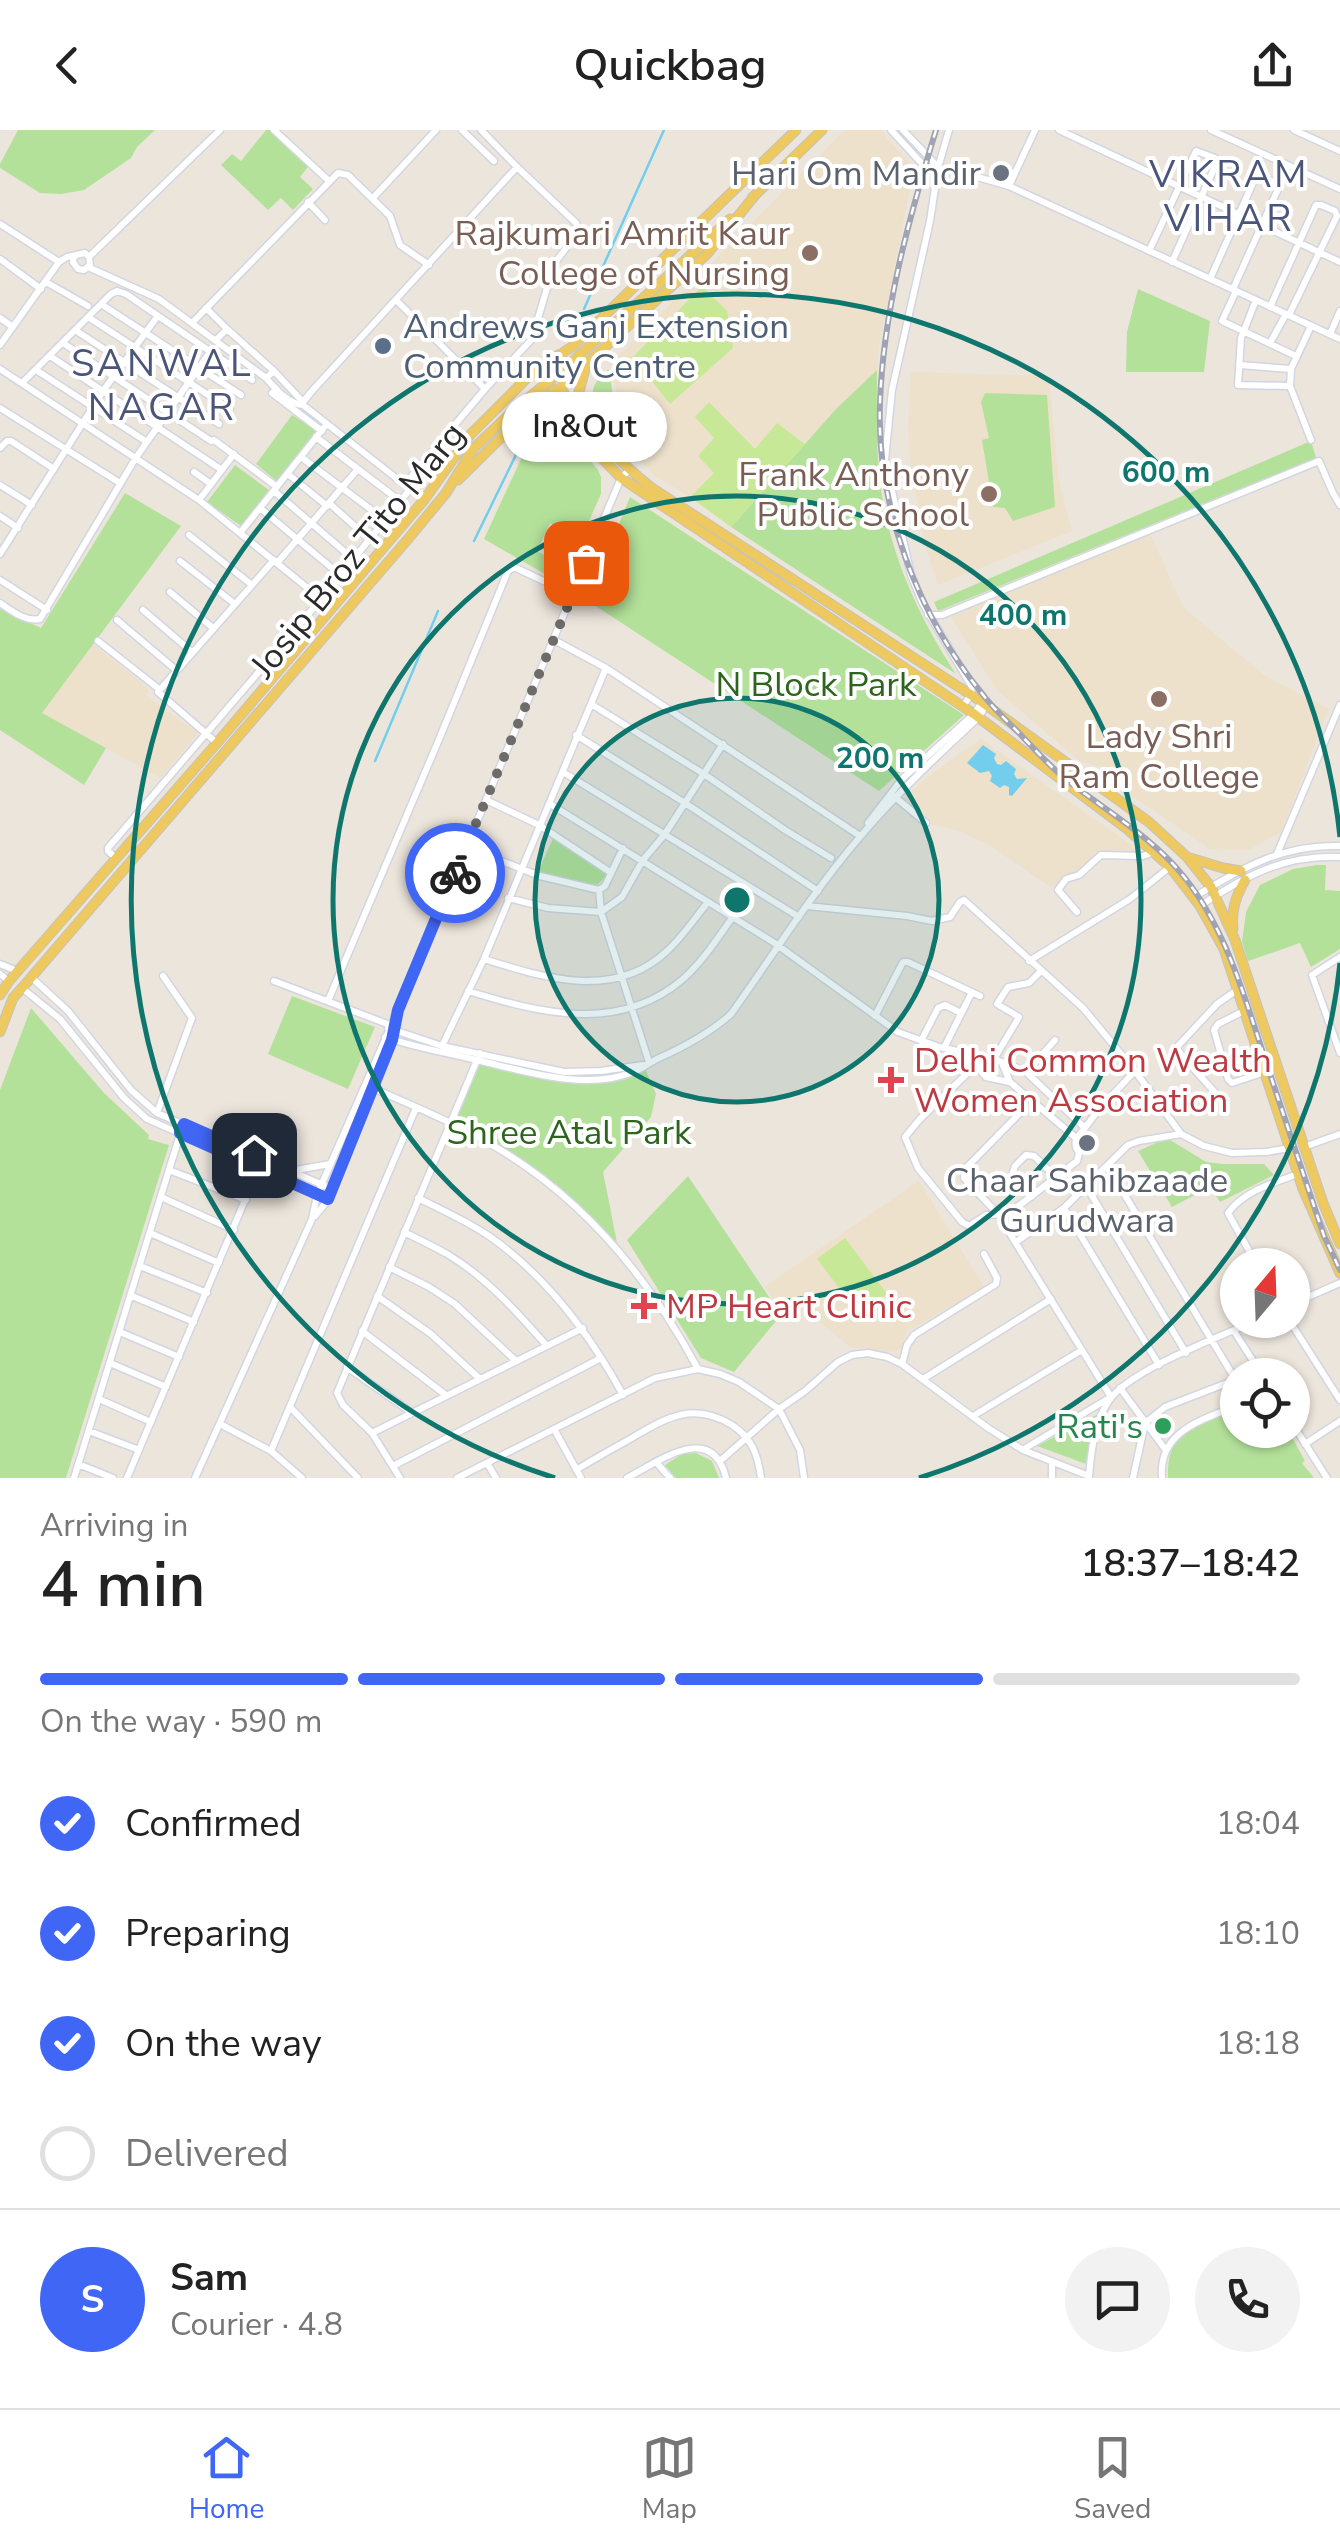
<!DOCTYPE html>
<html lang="en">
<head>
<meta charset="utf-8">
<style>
	body { margin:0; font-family:"Nunito Sans",sans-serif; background:#f2f2f2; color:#222; height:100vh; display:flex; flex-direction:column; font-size:38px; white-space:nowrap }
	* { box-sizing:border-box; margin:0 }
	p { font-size:32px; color:#767676 }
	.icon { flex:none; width:55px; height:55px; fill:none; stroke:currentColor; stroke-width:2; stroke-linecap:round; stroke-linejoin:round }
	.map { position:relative; height:1348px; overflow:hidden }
	.drawer { display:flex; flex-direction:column; background:#fff; flex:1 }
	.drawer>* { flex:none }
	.needle { width:65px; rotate:19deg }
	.controls { position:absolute; left:1220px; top:1118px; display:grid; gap:20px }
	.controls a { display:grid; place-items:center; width:90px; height:90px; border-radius:50%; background:#fff; box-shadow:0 2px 8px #0004; font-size:50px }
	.pin { position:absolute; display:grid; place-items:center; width:85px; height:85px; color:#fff; margin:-42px; border-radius:20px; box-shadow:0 5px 15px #0006 }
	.courier { position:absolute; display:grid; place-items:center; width:100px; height:100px; margin:-50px; border:8px solid #4066f5; border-radius:50%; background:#fff; color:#222; box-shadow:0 2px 12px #0007 }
	.bubble { position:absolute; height:70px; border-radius:35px; background:#fff; box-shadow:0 2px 8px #0004; font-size:32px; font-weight:600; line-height:70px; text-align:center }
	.overview em { font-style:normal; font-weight:600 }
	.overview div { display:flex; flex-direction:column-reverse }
	.overview { display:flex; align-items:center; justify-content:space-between; height:170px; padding:0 40px }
	h1 { font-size:65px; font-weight:600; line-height:75px }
	.bar { display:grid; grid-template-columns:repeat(4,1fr); gap:15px 10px; align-content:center; height:120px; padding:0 40px }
	.bar i { height:12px; border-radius:8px; background:#e0e0e0 }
	.bar .current { background:#4066f5 }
	.bar p { grid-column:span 4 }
	.line { display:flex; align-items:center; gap:25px; padding:0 40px; border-top:2px solid #e0e0e0 }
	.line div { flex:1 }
	.round { display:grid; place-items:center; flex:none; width:105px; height:105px; border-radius:52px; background:#f2f2f2 }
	ol { padding:0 40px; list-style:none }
	li { display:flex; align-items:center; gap:30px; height:110px }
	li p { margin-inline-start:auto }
	li .icon { padding:10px; border-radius:50%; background:#4066f5; color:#fff; stroke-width:4 }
	li:last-child { color:#767676 }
	li i { width:55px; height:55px; border:5px solid #e0e0e0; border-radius:50% }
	header { display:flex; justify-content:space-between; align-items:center; height:130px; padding:0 40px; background:#fff; font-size:45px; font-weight:600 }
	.dock { display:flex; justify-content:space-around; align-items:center; height:140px; border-top:2px solid #e0e0e0; background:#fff; font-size:28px; color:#767676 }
	.dock a { display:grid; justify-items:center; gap:5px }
	.dock .current { color:#4066f5 }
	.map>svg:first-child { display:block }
</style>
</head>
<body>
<header><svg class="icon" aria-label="back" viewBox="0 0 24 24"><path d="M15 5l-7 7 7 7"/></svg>Quickbag<svg class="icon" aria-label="share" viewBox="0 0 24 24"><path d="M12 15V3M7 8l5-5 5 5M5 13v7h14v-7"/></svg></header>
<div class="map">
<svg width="1340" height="1348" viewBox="0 0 1340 1348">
	<rect width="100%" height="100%" fill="#ece5dc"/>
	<path fill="#ede1cc" d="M845,0h35l34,38 -35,178 -2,24 -41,39 -31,34 -28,-20 -22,27 -40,-12 -1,35 -24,24 -35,-21 -29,-31 -15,-82z
		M911,242l138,4 9,101 14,54 -134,54 -12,-37 -15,-79 -3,-41z
		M1150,404l34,74 80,67 65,34 -48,123 -32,18 -39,-1 -93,-63 -6,-16 -32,-9 -82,-71 -46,-73z
		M93,514l56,45 -3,6 52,38 -37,45 -120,-65z
		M981,609l162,114 -42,-1 -26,23 -9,2 -14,11 -63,-43 -29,-14 -30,-7 -28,-24 33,-29z
		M919,1051l65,106 -77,44 -6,17 -6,4 -45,-5 -46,-38 -12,12 -28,-34z"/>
	<path fill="#b4e19a" d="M18,0h137l-18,17 -6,11 -47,32 -23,4 -21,-1 -40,-25v-4z
		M266,0h3l39,37 -8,10 13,12 -20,21 -12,-12 -13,12 -47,-45 11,-11 9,7z
		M1138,159l72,32 -6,51h-78l1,-40z
		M609,239l11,75c-19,-25 -45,-50 -11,-75z
		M877,240c0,34 -1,68 2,102 7,74 37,141 77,202l-225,-147 105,-118z
		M985,263l62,2 8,112 -42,14 -8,-13 -12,-1 -11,-67 7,-2 -8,-36z
		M292,285l24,15 -37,53 -23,-19z
		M553,287l45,53 3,7v17l-20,45 -31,-16 -13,28 33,19 -6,15 -80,-46 56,-121z
		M1311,311l5,17 -378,153 -4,-9z
		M235,335l35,26 -29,35 -34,-24z
		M125,363l56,33 -139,187 64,35 -22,37 -84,-55v-121l41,19z
		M630,367l334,218 -85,76 -291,-190z
		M553,709l52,32v6l-8,8 -61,-10z
		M1317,735h9l-1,25 15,1v58l-29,18 -11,-24 -52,18 -6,-19 4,-30 14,-27 33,-16z
		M292,866l83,31 -27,62 -80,-35z
		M31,878l73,85 45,42 -1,4 21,6 -103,333h-66v-388z
		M478,932c35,9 76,21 112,21 20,0 38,-6 56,-12l10,23 -5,23 -48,55 14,71 -68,-64 -95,-57z
		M1167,1008l39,24 16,2h42l10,11 -54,27 -10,-15 -38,20 -34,-56z
		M688,1046l93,139 -47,57 -33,-14 -74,-118z
		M1237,1279l1,21h50l17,31 -3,2 12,15h-146c-1,-52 29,-53 69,-69z
		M1100,1283l-10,28 -4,23 -49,-18z
		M696,1323l16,8 7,17h-43l-11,-13 17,-11z"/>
	<path fill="#c7e896" d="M702,156l25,25 6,37 -63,56 -37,-47z
		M709,272l46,47 22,-26 28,21 -74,83 -41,-30 24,-24 -16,-17 16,-18 -19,-21z
		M845,1108l42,56 -28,20 -42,-55z"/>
	<path fill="#72ceec" d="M983,615l13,9 -2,4 3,6 4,1 5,-4 10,8 -2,5 3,5 10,-1 -15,18 -3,-1v-8l-5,-2 -4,3 -10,-7 2,-5 -3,-5 -9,2 -13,-10z"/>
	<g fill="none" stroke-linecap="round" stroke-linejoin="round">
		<path stroke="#72ceec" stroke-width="2.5" d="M584,179l80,-179
			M474,411l54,-111
			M375,631l63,-150"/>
		<g stroke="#d2d5e2" stroke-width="9">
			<path id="minor" d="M274,0l55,51
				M462,0l32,31
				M891,0l35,38 34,4 49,14 331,153
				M903,0l35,37
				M949,0l-11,38 -8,53 -38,169 -7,70 26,115 12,29 49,83 -1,8 -8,11
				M1059,0l281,132
				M1211,0l129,59
				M1294,0l46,21
				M1009,56l26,-56
				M373,68l63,-68
				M308,72l17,18
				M0,94l59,38
				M1149,121l47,-100 19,7 2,4 -45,100
				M89,127l131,-127
				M0,129l41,30
				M88,137l71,32 107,79c10,11 22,26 37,27v-3l9,-11 205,-224 -36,-37
				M1210,149l46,-103 21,7 2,4 -46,102
				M46,152l42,24
				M1236,161l-14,30 74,35
				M396,170l89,89
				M1256,170l-15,38 -3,47 52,1
				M101,174l140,91
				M1270,177l46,-102h5l14,6 2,5 -48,99
				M206,178l21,21
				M88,187l142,92
				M0,188l13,9
				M192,193l146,-150 10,2 42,41 10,29 29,20
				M1311,196l-20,43 -1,17 21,54
				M75,200l144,94
				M1330,204l10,-23
				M216,210l11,-11 47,42 -8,7
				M63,213l148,98
				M1270,213l16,-29
				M0,215l59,-83 8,-5 18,-4 4,4 1,8 -6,5 -6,-1 -5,-7 1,-5
				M50,226l172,114
				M1239,235l52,4
				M0,239l199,131 132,107
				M36,240l111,72
				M274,241l29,31
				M22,253l89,-89 6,-3 9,3 126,86
				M272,263l50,38
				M303,275l121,95
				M0,278l120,75
				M316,307l84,64
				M214,310l63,47
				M0,318l7,-7h4l43,28
				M301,327l84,63
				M1319,331l14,32 7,12
				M194,342l17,12
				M288,344l39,32
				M405,354l80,-95 47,-50 22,-75 22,-29 2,-6 -2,-6 -59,-56
				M0,355l32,20
				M274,361l79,68
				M199,370l35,-46
				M329,373l40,36
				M260,378l73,61
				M0,386l18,12
				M240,403l86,-108
				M189,405l63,50
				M0,424l103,-163 54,-74
				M180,431l55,43
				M277,433l81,-94
				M0,450l47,30
				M170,462l43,36
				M0,473c12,8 25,19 40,16l95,-160 75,-107
				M143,480l49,42
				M928,485h14l377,-154
				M117,490l59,50
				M554,510l52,28 254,168
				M98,511l61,48
				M591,574l113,70 81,56 46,28
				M576,605l109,68 133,88
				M217,613l-59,-51 116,-132
				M563,642l236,145
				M895,667l31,26
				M486,670l53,25 71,47
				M550,674l223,138 125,90 41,15 55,12 31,12 60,57c-9,10 -13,14 -6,25l-2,8 -69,53 -22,1 -17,11 -7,-4 -44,-54 -13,-31 15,-18 58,-56 2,-7
				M868,693l34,-44 72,-65 8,-12
				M466,717l74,29 59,14
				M623,718l-18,38 -6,4 2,22 48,150
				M1277,724l63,-149
				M116,728l-8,-7v-3l214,-250 89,-110
				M1194,767c49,-29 88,-53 146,-51
				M508,768l40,10 53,4 21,-15 21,-37 22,-26 58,-90
				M807,776l100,10 25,5 18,-4 10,-15 4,-2 119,108 52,63 46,63 23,12 28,7 34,-1 24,-4
				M1200,776c46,-31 84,-51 140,-49
				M1077,782l-19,-22 8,-11 13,-4 22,-20 42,1 11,-4
				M1340,827l-28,18 28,78
				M484,829c60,19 132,42 184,-9 15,-14 27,-32 40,-48
				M1029,831l101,-62 40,-32
				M0,834l17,7
				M0,844l9,7
				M32,848l36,33 63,79 26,23 175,76
				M274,851l116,44
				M22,858l38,31 64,79 23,21 182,80
				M468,861c72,22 151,43 215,-12 20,-18 34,-40 49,-61
				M328,871l112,-264 68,-166 6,-4 59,28
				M1244,881l-26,13 -4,6 14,49 4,4 33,-11
				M875,886l28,-54h5l72,34
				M388,898l54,18 122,26 37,-1 42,-6
				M385,907c31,11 64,16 96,24 46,11 106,30 152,11 9,-3 17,-10 26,-14 27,-12 51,-25 72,-44 42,-59 81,-121 128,-176 36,-43 78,-82 120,-121l7,-12
				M921,911l17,-33 7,-3 16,8
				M442,916l42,-87 122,-291
				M944,918l28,-56
				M994,929l25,-42 -22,-13 11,-17 21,-4 12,-12
				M1002,933l8,19 66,56
				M976,935l10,12 23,5
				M1027,942l28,-32
				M373,958c37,17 76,32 112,53 94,52 163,135 213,228
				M1218,966l-39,-44 -2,-5 40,-43 20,-14
				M157,983l35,-95 -29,-42
				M1085,998l14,-19 36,-38
				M1304,1017l36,-13
				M1108,1037l130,217
				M169,1040l77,30
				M296,1040l34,-6
				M1086,1056l100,167
				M161,1067l73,33
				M1031,1067l-18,-25 2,-6 11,-11 8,1 22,21
				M418,1068c28,14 57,27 82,46 52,40 92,94 123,151
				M1064,1078l95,157
				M996,1082l-32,-34 1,-9 56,-57
				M1002,1085l2,9 107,173 -87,52
				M315,1086l14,-17 63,-160 5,-23
				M404,1102c14,7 29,14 43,22 39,23 70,58 100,92
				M150,1103l69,30
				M1016,1112l48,-34 64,-63 11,-4 42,-7
				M1257,1135l-29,-52c16,-22 45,-30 70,-39
				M140,1136l67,27
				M389,1137l40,20 26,17 61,57
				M132,1166l62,26
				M377,1166l54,38 49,45
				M1292,1174l48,-21
				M1289,1190l51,80
				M362,1201l85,65
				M1234,1201l28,44
				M120,1202l59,25
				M110,1233l56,24
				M902,1234l5,-19 7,-10 82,-51 1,-6 -13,-24
				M347,1237l64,45
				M923,1249l128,-80
				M1120,1258l45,61
				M99,1269l52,23
				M290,1277l68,71
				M973,1286l109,-66
				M1292,1293l35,55
				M220,1294l51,27 31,27
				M554,1299l27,49
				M89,1301l50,19
				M372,1303l211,-105
				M1305,1314l35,-23
				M271,1321l145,-343
				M720,1331l59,-52 26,-18 33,-29 14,-7 16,-2 19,4 15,7 86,64 35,22 66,26
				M656,1332l14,16
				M487,1333l9,15
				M78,1334l35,14
				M393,1336l208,-108
				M576,1340c18,-11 36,-21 54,-31 36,-21 62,-38 102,-14 20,13 26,30 29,53
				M1089,1347c2,-25 5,-53 19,-75 20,-32 114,-66 149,-82
				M74,1348l107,-347
				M127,1348l132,-311
				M195,1348l117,-259 5,-24 81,-185 223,-532 8,-8
				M400,1348l-28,-45 -29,-28 -6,-12 143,-340
				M457,1348l198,-100 43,-9 22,5 19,8 40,27 21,41 4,28
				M627,1348c31,-16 85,-58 99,0
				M1052,1348v-15
				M1133,1348l12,-55 20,-16 70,-27
				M1162,1348c-4,-47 40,-58 76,-73"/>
		</g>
		<g stroke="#c3c3c3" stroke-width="11">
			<path id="major" d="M752,68l70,-68
				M661,152l69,-63
				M558,225c-3,11 -8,20 -8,31 2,26 53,72 71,92l353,236 152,114 44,39 30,39 24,43 79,240 37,84
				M560,258c29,39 53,70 92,100l330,214 167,120 38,35 24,30 24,53 88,263 17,41
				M582,283l-3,-21 7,-27
				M458,350l62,-61 40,-31 147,-134 49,-60
				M1190,728l33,10 18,3
				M1233,799c-2,-19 3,-33 12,-49
				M0,865l9,-14 208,-238 207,-243 47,-66 59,-59 43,-29 223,-216
				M0,902l13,-34 9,-10 386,-449 38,-46 27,-44"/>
		</g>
		<use href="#minor" stroke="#fff" stroke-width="6"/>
		<use href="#major" stroke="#edc960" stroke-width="9"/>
		<g stroke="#9fa3b4" stroke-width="6">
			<path id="rail" d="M936,0c-27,88 -53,181 -56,273 -4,104 38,213 104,293 11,14 24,26 36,38 14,15 28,30 43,43 41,33 89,59 122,101 41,52 59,117 79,178 20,60 40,120 60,180l16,34"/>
		</g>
		<use href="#rail" stroke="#fff" stroke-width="2.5" stroke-dasharray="8" stroke-linecap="butt"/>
		<g stroke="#c3c3c3" stroke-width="11" stroke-linecap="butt">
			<path id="major-bridge" d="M473,319l41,-39 52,-43 95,-85"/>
		</g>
		<use href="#major-bridge" stroke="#edc960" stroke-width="9"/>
	</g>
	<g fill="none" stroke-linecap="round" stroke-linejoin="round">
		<path stroke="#6e6b68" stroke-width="10" stroke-dasharray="0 18" d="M455,743l131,-310"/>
		<path stroke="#4066f5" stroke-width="12" d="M254,1025l-70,-31 -4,9 148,66 64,-159 6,-30 57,-137"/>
	</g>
	<circle cx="737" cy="770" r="202" fill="#0f766e" fill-opacity=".12"/>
	<g fill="none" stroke="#0f766e" stroke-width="5">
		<circle cx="737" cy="770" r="202"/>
		<circle cx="737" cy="770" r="404"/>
		<path d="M1340 833A606 606 0 0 1 919 1348M555 1348A606 606 0 1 1 1340 707"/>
	</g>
	<g fill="#6b7280" stroke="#fff" stroke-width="4">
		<circle cx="1001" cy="43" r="10"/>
		<circle cx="1087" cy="1013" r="10"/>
	</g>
	<g fill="#8d6e63" stroke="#fff" stroke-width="4">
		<circle cx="810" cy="123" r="10"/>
		<circle cx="989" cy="364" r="10"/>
		<circle cx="1159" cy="569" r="10"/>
	</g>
	<circle fill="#5c6f8a" stroke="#fff" stroke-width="4" cx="383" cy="216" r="10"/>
	<g fill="#e0444e" stroke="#fff" stroke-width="4">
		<path d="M886 935h10v10h10v10h-10v10h-10v-10h-10v-10h10z"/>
		<path d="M639 1161h10v10h10v10h-10v10h-10v-10h-10v-10h10z"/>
	</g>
	<circle fill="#2e9e5b" stroke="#fff" stroke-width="4" cx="1163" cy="1296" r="10"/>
	<g text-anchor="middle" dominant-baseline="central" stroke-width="8" stroke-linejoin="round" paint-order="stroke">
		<g font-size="35" fill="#5b616d" stroke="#fff" text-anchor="end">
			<text x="981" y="43">Hari Om Mandir</text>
			<text x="1087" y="1050" text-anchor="middle">Chaar Sahibzaade<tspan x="1087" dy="40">Gurudwara</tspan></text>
		</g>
		<g font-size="35" fill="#785e54" stroke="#fff" text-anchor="end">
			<text x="790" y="103">Rajkumari Amrit Kaur<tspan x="790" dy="40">College of Nursing</tspan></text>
			<text x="969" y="344">Frank Anthony<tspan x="969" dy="40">Public School</tspan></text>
			<text x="1159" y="606" text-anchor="middle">Lady Shri<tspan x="1159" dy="40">Ram College</tspan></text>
		</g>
		<g font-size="35" fill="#4e5e75" stroke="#fff" text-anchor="start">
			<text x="403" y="196">Andrews Ganj Extension<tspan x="403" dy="40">Community Centre</tspan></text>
		</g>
		<g font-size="35" fill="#2a2a2a" stroke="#fff">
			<text transform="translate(358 420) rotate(-51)">Josip Broz Tito Marg</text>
		</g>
		<g font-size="35" fill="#2d651c" stroke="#fff">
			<text x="816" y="554">N Block Park</text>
			<text x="569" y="1002">Shree Atal Park</text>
		</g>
		<g font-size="35" fill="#be3a42" stroke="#fff" text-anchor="start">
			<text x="914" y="930">Delhi Common Wealth<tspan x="914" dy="40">Women Association</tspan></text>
			<text x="666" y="1176">MP Heart Clinic</text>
		</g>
		<g font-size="35" fill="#27864d" stroke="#fff" text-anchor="end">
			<text x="1143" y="1296">Rati's</text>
		</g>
		<g font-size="38" letter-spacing="2.5" fill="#4b557a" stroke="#fff">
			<text x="1229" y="44">VIKRAM<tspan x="1229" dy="44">VIHAR</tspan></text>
			<text x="162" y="233">SANWAL<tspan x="162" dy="44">NAGAR</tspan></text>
		</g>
	</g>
	<circle cx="737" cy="770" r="15" fill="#0f766e" stroke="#fff" stroke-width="5"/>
	<g font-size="30" text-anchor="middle" font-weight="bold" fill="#0f766e" stroke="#fff" stroke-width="8" stroke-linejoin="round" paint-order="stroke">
		<text x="1166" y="352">600 m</text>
		<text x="1023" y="495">400 m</text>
		<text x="880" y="638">200 m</text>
	</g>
</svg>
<div class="controls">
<a><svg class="needle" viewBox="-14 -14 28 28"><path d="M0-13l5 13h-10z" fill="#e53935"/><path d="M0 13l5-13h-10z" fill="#767676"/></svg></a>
<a><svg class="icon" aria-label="locate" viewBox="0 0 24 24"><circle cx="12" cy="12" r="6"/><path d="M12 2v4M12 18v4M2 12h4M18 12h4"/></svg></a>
</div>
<div class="pin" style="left:586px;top:433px;background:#ea580c"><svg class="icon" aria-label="bag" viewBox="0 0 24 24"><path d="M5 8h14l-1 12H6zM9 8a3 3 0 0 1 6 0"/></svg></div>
<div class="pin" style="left:254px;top:1025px;background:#1f2937"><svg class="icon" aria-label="home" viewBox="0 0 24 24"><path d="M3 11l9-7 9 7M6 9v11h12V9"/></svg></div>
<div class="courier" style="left:455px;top:743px"><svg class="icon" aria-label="bike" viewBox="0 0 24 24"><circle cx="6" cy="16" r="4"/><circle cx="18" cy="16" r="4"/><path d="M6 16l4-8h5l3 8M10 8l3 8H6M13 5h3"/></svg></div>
<div class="bubble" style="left:502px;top:262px;width:165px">In&amp;Out</div>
</div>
<section class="drawer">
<div class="overview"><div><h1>4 min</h1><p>Arriving in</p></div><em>18:37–18:42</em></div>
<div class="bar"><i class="current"></i><i class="current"></i><i class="current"></i><i></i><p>On the way · 590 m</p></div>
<ol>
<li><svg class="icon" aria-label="check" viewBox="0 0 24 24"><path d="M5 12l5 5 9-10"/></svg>Confirmed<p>18:04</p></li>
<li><svg class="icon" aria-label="check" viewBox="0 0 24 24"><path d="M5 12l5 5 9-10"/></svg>Preparing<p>18:10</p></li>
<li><svg class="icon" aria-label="check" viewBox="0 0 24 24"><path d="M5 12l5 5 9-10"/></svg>On the way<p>18:18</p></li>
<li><i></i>Delivered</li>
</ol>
<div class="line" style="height:180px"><b class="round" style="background:#4066f5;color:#fff">S</b><div><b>Sam</b><p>Courier · 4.8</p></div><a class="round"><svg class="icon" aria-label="chat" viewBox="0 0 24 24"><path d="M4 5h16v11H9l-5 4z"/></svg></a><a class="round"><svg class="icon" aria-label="phone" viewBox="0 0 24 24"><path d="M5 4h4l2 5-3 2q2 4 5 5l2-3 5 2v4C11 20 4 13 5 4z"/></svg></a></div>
</section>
<nav class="dock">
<a class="current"><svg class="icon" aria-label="home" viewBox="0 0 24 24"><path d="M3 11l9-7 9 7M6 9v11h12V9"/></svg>Home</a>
<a><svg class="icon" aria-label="map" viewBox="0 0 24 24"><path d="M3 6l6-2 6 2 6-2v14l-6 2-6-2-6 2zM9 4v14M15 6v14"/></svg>Map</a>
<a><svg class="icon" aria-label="saved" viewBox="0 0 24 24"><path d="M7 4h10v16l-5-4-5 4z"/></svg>Saved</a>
</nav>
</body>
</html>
